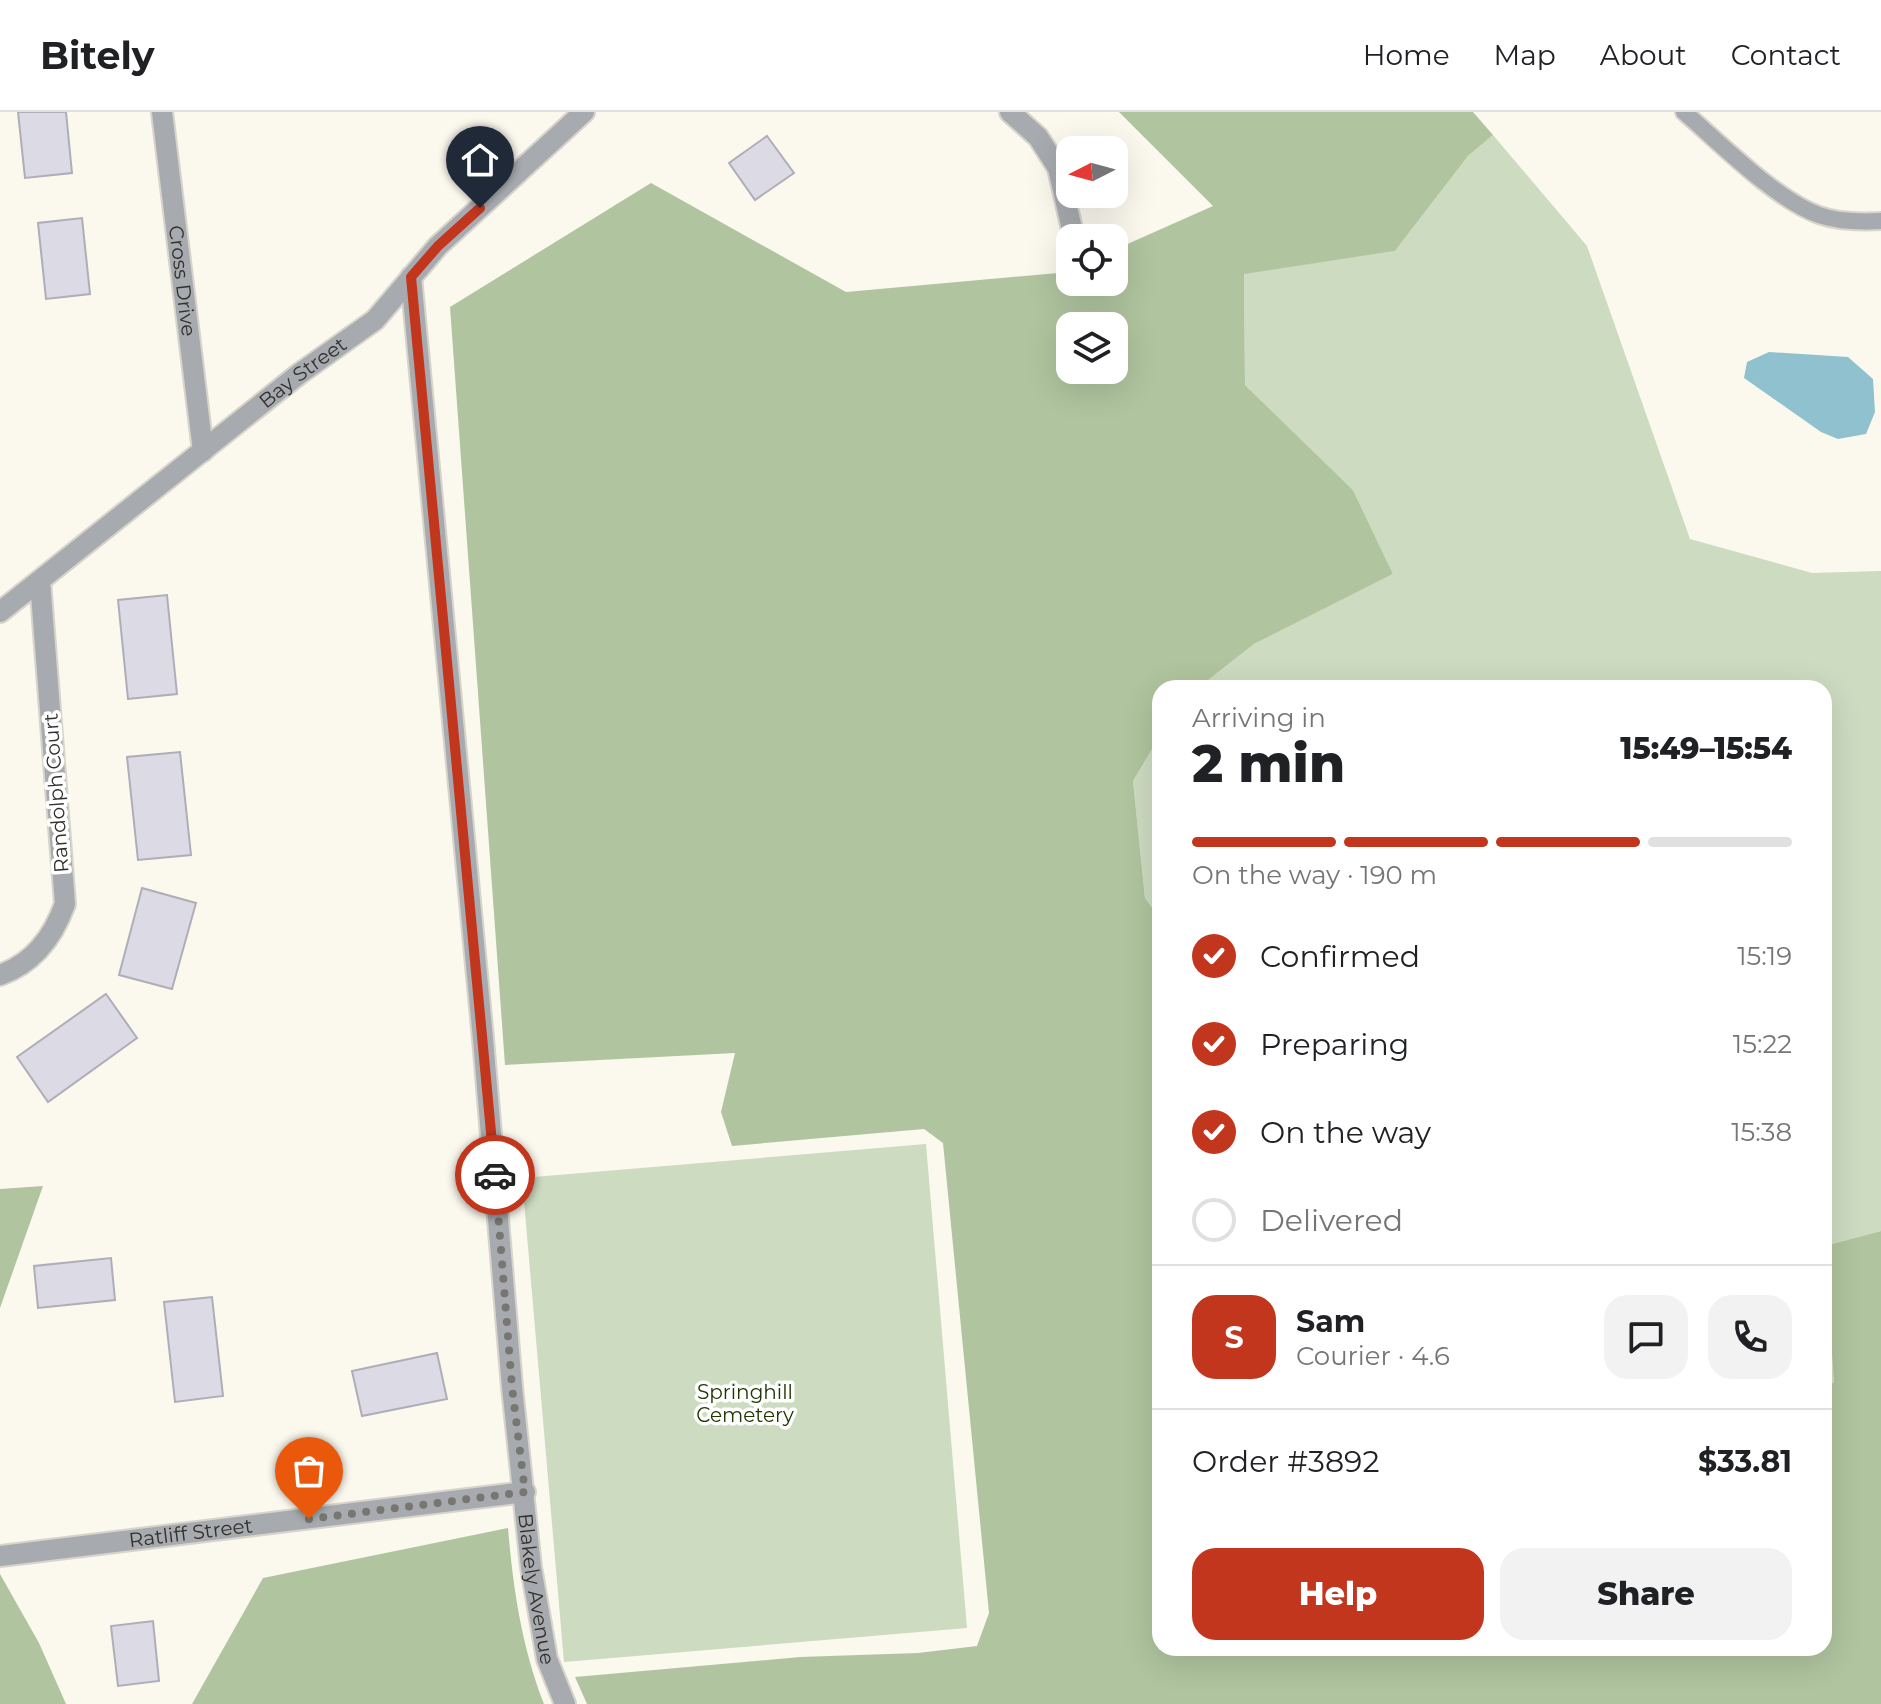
<!DOCTYPE html>
<html lang="en">
<head>
<meta charset="utf-8">
<style>
	body { margin:0; font-family:Montserrat,sans-serif; background:#f2f2f2; color:#202124; height:100vh; display:flex; flex-direction:column; font-size:30px; white-space:nowrap }
	* { box-sizing:border-box; margin:0 }
	p { font-size:26px; color:#757577 }
	.icon { flex:none; width:44px; height:44px; fill:none; stroke:currentColor; stroke-width:2; stroke-linecap:round; stroke-linejoin:round }
	.map { position:relative; flex:1; overflow:hidden }
	.side { position:absolute; left:1152px; top:568px; width:680px; height:976px; display:flex; flex-direction:column; background:#fff; border-radius:24px; box-shadow:0 8px 32px #0002 }
	.side>* { flex:none }
	.needle { width:52px; rotate:264deg }
	.controls { position:absolute; left:1056px; top:24px; display:grid; gap:16px }
	.controls a { display:grid; place-items:center; width:72px; height:72px; border-radius:16px; background:#fff; box-shadow:0 8px 32px #0002; font-size:40px }
	.pin { position:absolute; display:grid; place-items:center; width:68px; height:68px; color:#fff; margin:-82px -34px; border-radius:50% 50% 50% 0; rotate:-45deg; box-shadow:0 0 8px #0007 }
	.pin .icon { rotate:45deg }
	.courier { position:absolute; display:grid; place-items:center; width:80px; height:80px; margin:-40px; border:6px solid #c2361d; border-radius:50%; background:#fff; color:#222; box-shadow:0 2px 10px #0007 }
	.summary em { font-style:normal; font-weight:800 }
	.summary div { display:flex; flex-direction:column-reverse }
	.summary { display:flex; align-items:center; justify-content:space-between; height:136px; padding:0 40px }
	h1 { font-size:52px; font-weight:800; line-height:60px }
	.bar { display:grid; grid-template-columns:repeat(4,1fr); gap:12px 8px; align-content:center; height:96px; padding:0 40px }
	.bar i { height:10px; border-radius:6px; background:#e0e0e0 }
	.bar .current { background:#c2361d }
	.bar p { grid-column:span 4 }
	.line { display:flex; align-items:center; gap:20px; padding:0 40px; border-top:2px solid #e0e0e0 }
	.line div { flex:1 }
	.round { display:grid; place-items:center; flex:none; width:84px; height:84px; border-radius:24px; background:#f2f2f2 }
	ol { padding:0 40px; list-style:none }
	li { display:flex; align-items:center; gap:24px; height:88px }
	li p { margin-inline-start:auto }
	li .icon { padding:8px; border-radius:50%; background:#c2361d; color:#fff; stroke-width:4 }
	li:last-child { color:#757577 }
	li i { width:44px; height:44px; border:4px solid #e0e0e0; border-radius:50% }
	.button { display:flex; gap:16px; margin-top:auto; padding:16px 40px }
	.button a { flex:1; height:92px; border-radius:24px; background:#c2361d; color:#fff; font-size:32px; font-weight:800; line-height:92px; text-align:center }
	.button a+a { background:#f2f2f2; color:#202124 }
	header { display:flex; align-items:center; gap:48px; box-sizing:border-box; height:112px; padding:0 40px; background:#fff; border-bottom:2px solid #e0e0e0 }
	header strong { font-size:38px }
	nav { display:flex; gap:44px; margin-inline-start:auto; font-size:28px }
	.map>svg:first-child { display:block }
</style>
</head>
<body>
<header>
<strong>Bitely</strong>
<nav><a>Home</a><a>Map</a><a>About</a><a>Contact</a></nav>
</header>
<div class="map">
<svg width="1881" height="1592" viewBox="0 0 1881 1592">
	<rect width="100%" height="100%" fill="#fbf8ee"/>
	<path fill="#cddbc1" d="M1493,23l94,111 103,293 122,34 69,-2v660l-57,15v-558h-626l56,-44 139,-70 -40,-84 -108,-105 -1,-112 151,-22 73,-95z
		M1160,624v182l-15,-20 -12,-117z
		M926,1032l41,484 -403,34 -42,-484z
		M1824,1139l10,133 -10,1z"/>
	<path fill="#b0c49f" fill-rule="evenodd" d="M1119,0h354l20,23 -25,21 -73,95 -151,23 1,111 108,105 40,84 -139,70 -56,44h-38v48l-27,45 12,117 15,20v730h664v-263l10,-2 -10,-137 57,-15v473h-1294l-12,-27 225,-20 118,-4 59,-7 12,-33 -46,-470 -19,-14 -192,17 -11,-34 14,-59 -230,12 -55,-758 201,-124 195,109 212,-19 12,1v8h44v-32l99,-44zM1070,214h44v44h-44z
		M43,1074l-43,122v-119z
		M508,1416c5,60 14,120 36,176h-352l71,-126z
		M0,1462l39,69 27,61h-66z"/>
	<path fill="#8fc1cf" d="M1769,240l79,5 25,22 2,33 -9,22 -28,5 -17,-7 -77,-54 3,-16z"/>
	<path fill="#dcdae5" stroke="#afadb7" stroke-width="2" d="M18,0h48l6,61 -47,5z
		M767,24l27,37 -39,27 -26,-37z
		M82,106l8,76 -44,5 -8,-76z
		M167,483l10,99 -49,5 -10,-99z
		M180,640l11,103 -53,5 -11,-103z
		M142,776l54,15 -24,86 -53,-14z
		M106,882l31,44 -89,64 -31,-45z
		M111,1146l4,42 -77,8 -4,-42z
		M212,1185l11,99 -48,6 -11,-100z
		M437,1241l10,46 -85,17 -10,-45z
		M153,1509l6,60 -41,5 -7,-60z"/>
	<g fill="none" stroke-linecap="round" stroke-linejoin="round">
		<g stroke="#d7d4cb" stroke-width="20">
			<path id="service" d="M1684,0c36,31 92,88 135,103 19,7 42,7 62,6"/>
		</g>
		<g stroke="#d7d4cb" stroke-width="24">
			<g id="minor">
				<path id="s1" d="M162,0l41,339"/>
				<path d="M1010,0l28,25 20,31 16,70"/>
				<path id="s2" d="M411,165l72,762 29,348 19,180 16,92 18,45"/>
				<path id="s3" d="M0,500l299,-238 76,-54 63,-74 146,-134"/>
				<path d="M0,863c34,-12 53,-38 65,-71l-25,-323"/>
				<path id="s4" d="M0,1444l525,-64"/>
			</g>
		</g>
		<use href="#service" stroke="#a7aaae" stroke-width="16"/>
		<use href="#minor" stroke="#a7aaae" stroke-width="20"/>
	</g>
	<g fill="none" stroke-linecap="round" stroke-linejoin="round">
		<path stroke="#787670" stroke-width="8" stroke-dasharray="0 14.4" d="M309,1407l216,-27 -13,-105 -17,-212"/>
		<path stroke="#c2361d" stroke-width="10" d="M480,96l-42,38 -27,31 84,898"/>
	</g>
	<g text-anchor="middle" dominant-baseline="central" stroke-width="7" stroke-linejoin="round" paint-order="stroke">
		<g font-size="20" fill="#31302c" stroke="#fff">
			<text stroke="none"><textPath href="#s1" startOffset="170">Cross Drive</textPath></text>
			<text stroke="none"><textPath href="#s3" startOffset="386">Bay Street</textPath></text>
			<text transform="translate(56 681) rotate(-94)">Randolph Court</text>
			<text stroke="none"><textPath href="#s4" startOffset="192">Ratliff Street</textPath></text>
			<text stroke="none"><textPath href="#s2" startOffset="1318">Blakely Avenue</textPath></text>
		</g>
		<g font-size="20" fill="#203800" stroke="#fff">
			<text x="745" y="1280">Springhill<tspan x="745" dy="23">Cemetery</tspan></text>
		</g>
	</g>
</svg>
<div class="controls">
<a><svg class="needle" viewBox="-14 -14 28 28"><path d="M0-13l5 13h-10z" fill="#e53935"/><path d="M0 13l5-13h-10z" fill="#757577"/></svg></a>
<a><svg class="icon" aria-label="locate" viewBox="0 0 24 24"><circle cx="12" cy="12" r="6"/><path d="M12 2v4M12 18v4M2 12h4M18 12h4"/></svg></a>
<a><svg class="icon" aria-label="layers" viewBox="0 0 24 24"><path d="M12 4l9 5-9 5-9-5zM3 14l9 5 9-5"/></svg></a>
</div>
<div class="pin" style="left:309px;top:1407px;background:#ea580c"><svg class="icon" aria-label="bag" viewBox="0 0 24 24"><path d="M5 8h14l-1 12H6zM9 8a3 3 0 0 1 6 0"/></svg></div>
<div class="pin" style="left:480px;top:96px;background:#1f2937"><svg class="icon" aria-label="home" viewBox="0 0 24 24"><path d="M3 11l9-7 9 7M6 9v11h12V9"/></svg></div>
<div class="courier" style="left:495px;top:1063px"><svg class="icon" aria-label="car" viewBox="0 0 24 24"><path d="M5 17H2v-5l4-1 3-4h7l3 4 3 1v5h-3M9 17h6M6 11h13"/><circle cx="7" cy="17" r="2"/><circle cx="17" cy="17" r="2"/></svg></div>
<section class="side">
<div class="summary"><div><h1>2 min</h1><p>Arriving in</p></div><em>15:49–15:54</em></div>
<div class="bar"><i class="current"></i><i class="current"></i><i class="current"></i><i></i><p>On the way · 190 m</p></div>
<ol>
<li><svg class="icon" aria-label="check" viewBox="0 0 24 24"><path d="M5 12l5 5 9-10"/></svg>Confirmed<p>15:19</p></li>
<li><svg class="icon" aria-label="check" viewBox="0 0 24 24"><path d="M5 12l5 5 9-10"/></svg>Preparing<p>15:22</p></li>
<li><svg class="icon" aria-label="check" viewBox="0 0 24 24"><path d="M5 12l5 5 9-10"/></svg>On the way<p>15:38</p></li>
<li><i></i>Delivered</li>
</ol>
<div class="line" style="height:144px"><b class="round" style="background:#c2361d;color:#fff">S</b><div><b>Sam</b><p>Courier · 4.6</p></div><a class="round"><svg class="icon" aria-label="chat" viewBox="0 0 24 24"><path d="M4 5h16v11H9l-5 4z"/></svg></a><a class="round"><svg class="icon" aria-label="phone" viewBox="0 0 24 24"><path d="M5 4h4l2 5-3 2q2 4 5 5l2-3 5 2v4C11 20 4 13 5 4z"/></svg></a></div>
<div class="line" style="height:104px"><div>Order #3892</div><b>$33.81</b></div>
<div class="button"><a>Help</a><a>Share</a></div>
</section>
</div>
</body>
</html>
